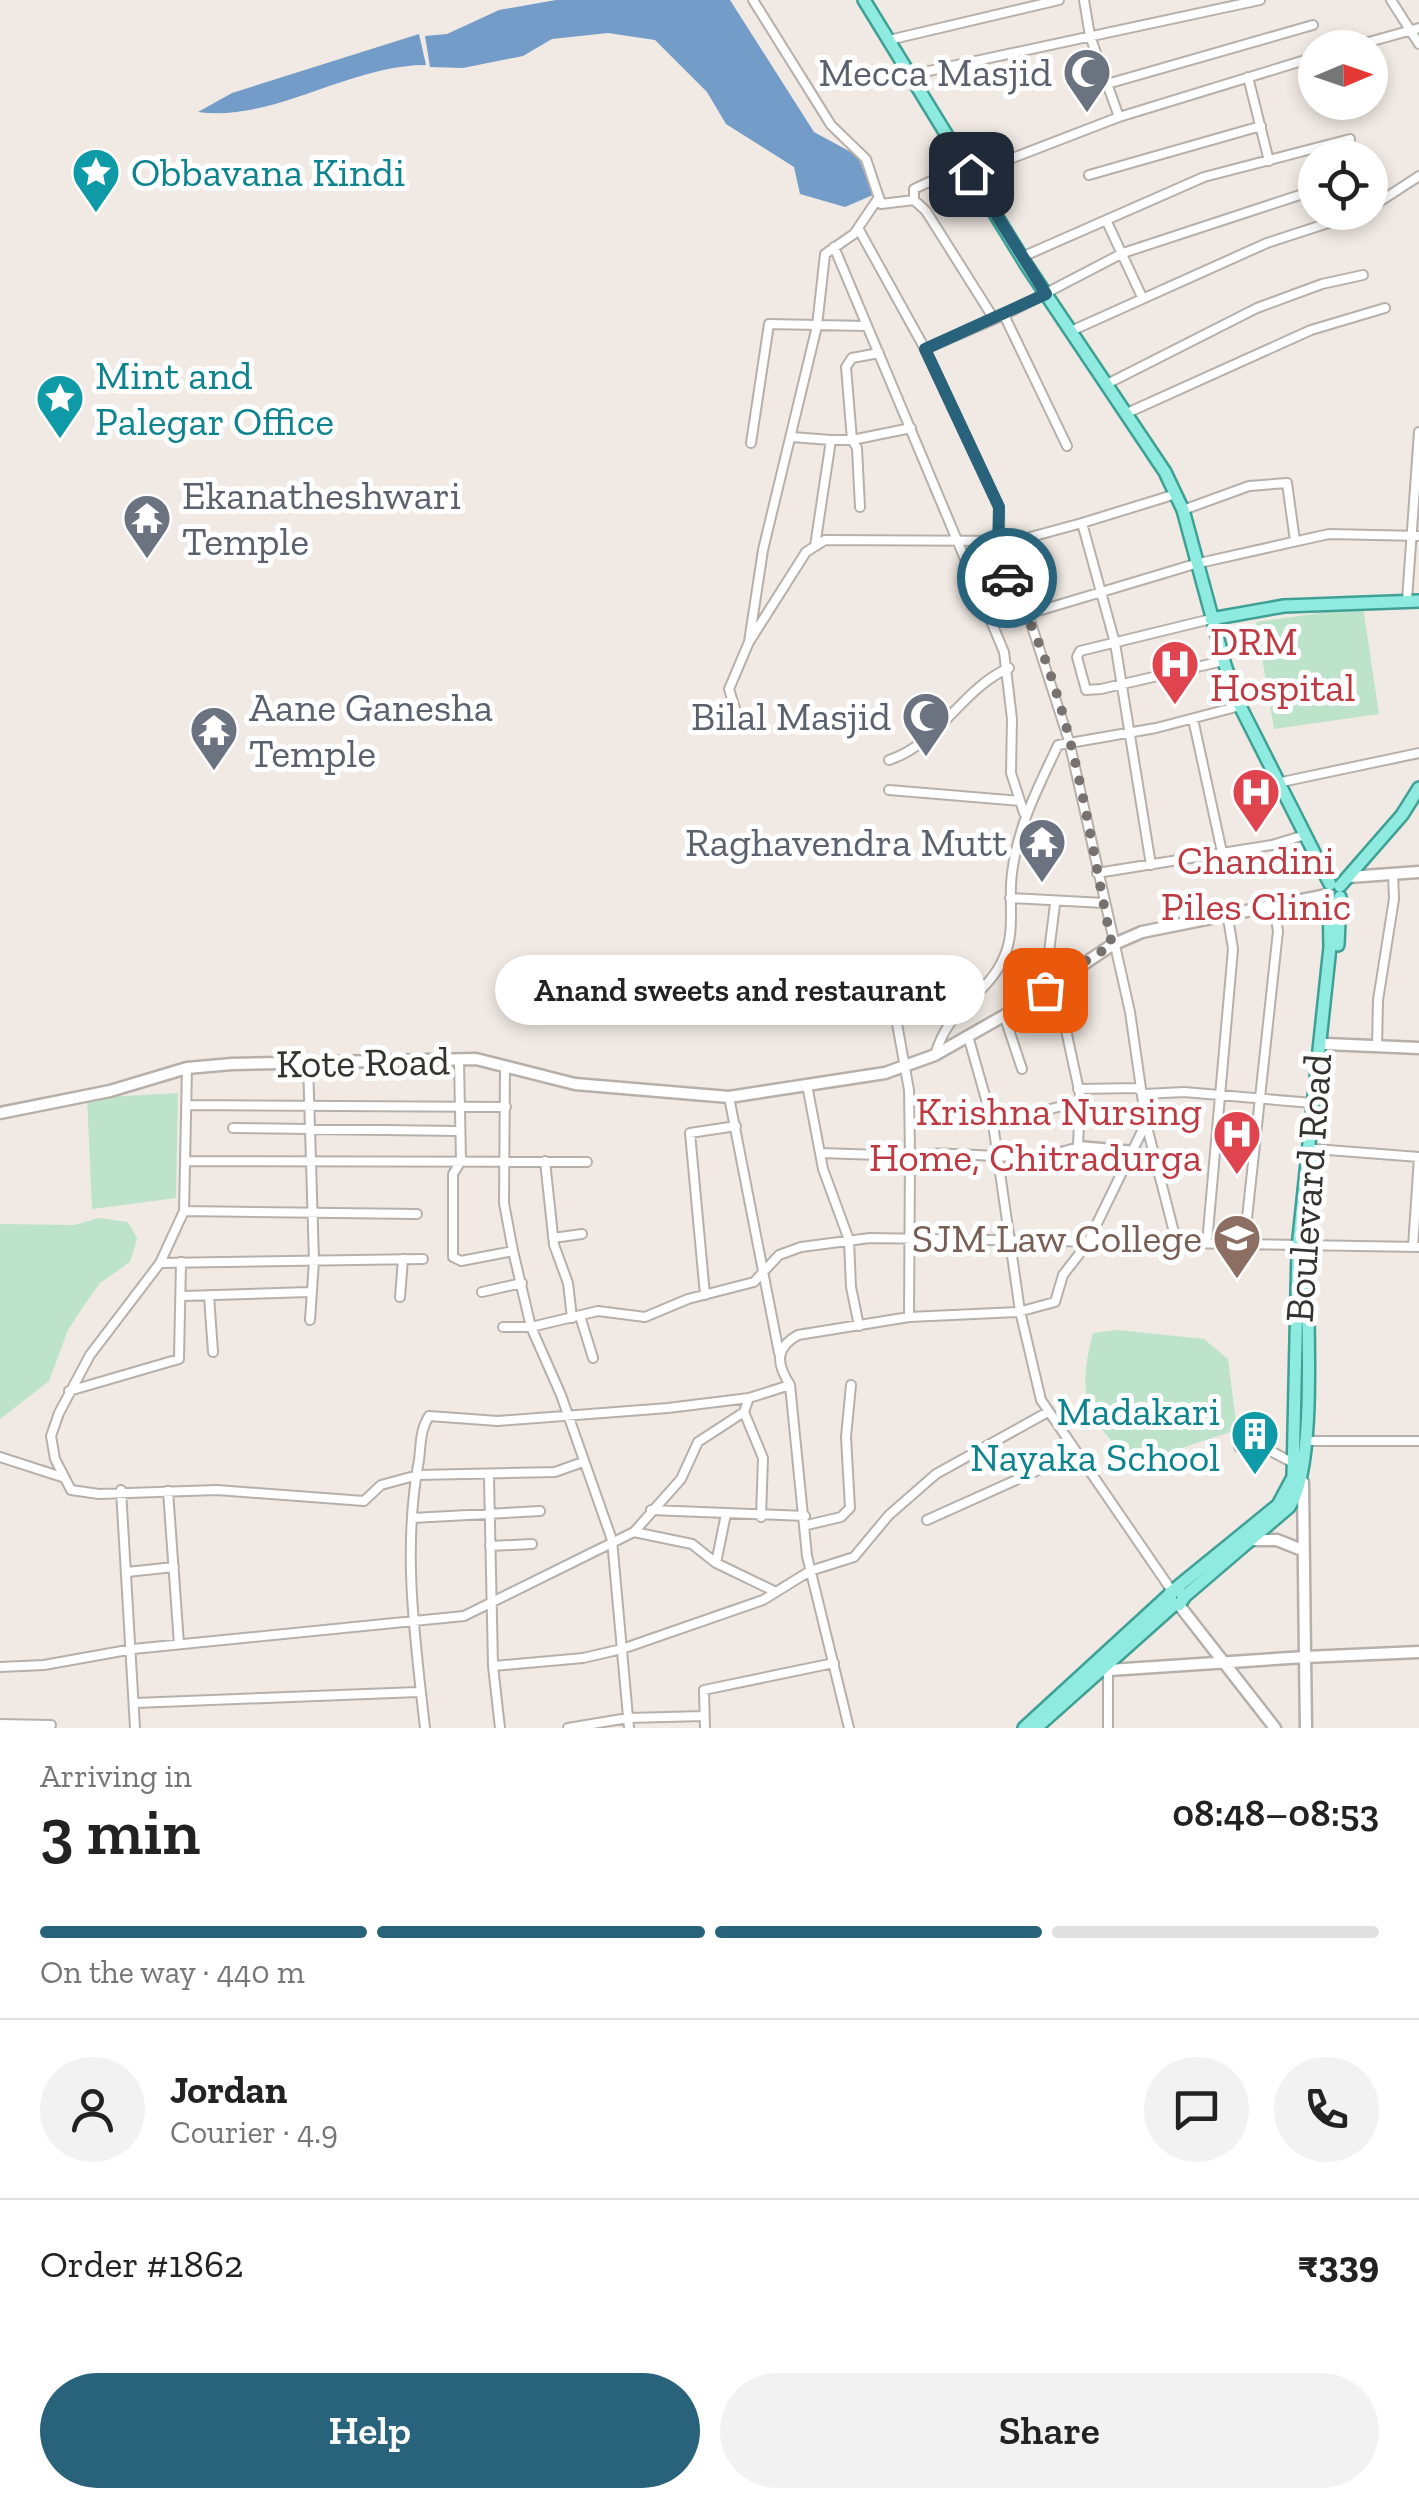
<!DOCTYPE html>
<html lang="en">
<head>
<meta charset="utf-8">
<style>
	body { margin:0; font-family:"Zilla Slab",serif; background:#f2f2f2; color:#222; height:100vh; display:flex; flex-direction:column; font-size:38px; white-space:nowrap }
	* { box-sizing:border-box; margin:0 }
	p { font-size:32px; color:#767676 }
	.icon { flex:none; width:55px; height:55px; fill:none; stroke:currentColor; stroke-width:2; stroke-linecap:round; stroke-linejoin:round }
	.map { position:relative; height:1728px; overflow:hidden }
	.drawer { display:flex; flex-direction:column; background:#fff; flex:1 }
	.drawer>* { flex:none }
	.needle { width:65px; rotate:88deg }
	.buttons { position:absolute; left:1298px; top:30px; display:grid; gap:20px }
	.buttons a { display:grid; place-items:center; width:90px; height:90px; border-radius:50%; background:#fff; box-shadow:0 5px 15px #0003; font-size:50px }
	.pin { position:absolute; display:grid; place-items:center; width:85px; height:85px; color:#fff; margin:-42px; border-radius:20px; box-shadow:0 5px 15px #0006 }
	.courier { position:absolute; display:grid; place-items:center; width:100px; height:100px; margin:-50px; border:8px solid #28637b; border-radius:50%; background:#fff; color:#222; box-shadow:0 2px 12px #0007 }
	.bubble { position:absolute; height:70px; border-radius:35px; background:#fff; box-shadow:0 5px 15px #0003; font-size:32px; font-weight:600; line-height:70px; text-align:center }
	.overview em { font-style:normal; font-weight:600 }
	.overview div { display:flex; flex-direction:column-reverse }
	.overview { display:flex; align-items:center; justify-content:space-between; height:170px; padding:0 40px }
	h1 { font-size:65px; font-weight:600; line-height:75px }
	.bar { display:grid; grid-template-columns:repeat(4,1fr); gap:15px 10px; align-content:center; height:120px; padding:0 40px }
	.bar i { height:12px; border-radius:8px; background:#e0e0e0 }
	.bar .on { background:#28637b }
	.bar p { grid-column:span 4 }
	.line { display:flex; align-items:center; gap:25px; padding:0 40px; border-top:2px solid #e0e0e0 }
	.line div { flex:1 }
	.round { display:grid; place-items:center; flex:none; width:105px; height:105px; border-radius:52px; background:#f2f2f2 }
	.cta { display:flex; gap:20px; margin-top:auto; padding:20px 40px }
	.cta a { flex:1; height:115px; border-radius:60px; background:#28637b; color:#fff; font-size:40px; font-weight:600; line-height:115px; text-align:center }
	.cta a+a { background:#f2f2f2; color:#222 }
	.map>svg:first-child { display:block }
</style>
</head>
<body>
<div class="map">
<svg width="1419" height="1728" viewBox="0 0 1419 1728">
	<rect width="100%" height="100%" fill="#f1eae4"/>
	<path fill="#bde4ca" d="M1363,607l16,107 -105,15 -18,-107z
		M178,1093l-2,105 -84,11 -5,-111z
		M98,1218l30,4 9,16 -7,24 -30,21 -15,21 -17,26 -19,51 -49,38v-195l75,1z
		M1118,1330l86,9 24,20 9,71 -102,33c-49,-43 -59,-66 -42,-130z"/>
	<path fill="#739cc8" d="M556,0h174l84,132 44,24 15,39 -28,12 -45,-13 -6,-27 -68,-43 -19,-32 -52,-52 -47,-7 -56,6 -29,17 -60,12 -33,-1 -5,-31 22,-2 52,-24z
		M419,34l7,31c-78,0 -151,57 -228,47l34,-19z"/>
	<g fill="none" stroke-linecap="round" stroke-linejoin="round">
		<g stroke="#b7b0aa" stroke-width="12">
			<path id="street" d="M753,0l78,125 35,34 15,45 33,-4 12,11 68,108
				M1084,0l6,36 29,81
				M1391,0l28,44
				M889,40l170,-40
				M1347,48l72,-20
				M910,75l350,-75
				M1248,77l21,84
				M1107,84l206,-59
				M971,174l148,-57 196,-60
				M1089,175l172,-49
				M1315,190l-192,63 -119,62 -79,34 74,158 1,54 28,53 167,-50 134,-30 90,2
				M914,200v-11l51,-24
				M1370,208l49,-32
				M1107,222l35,75
				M858,228l67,121
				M834,247l170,405 8,67 -1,54 13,40
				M1022,257l182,-80 146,-38
				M1004,315l63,131
				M1071,331l196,-88 95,-31
				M879,353l-27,5 -6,9 6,73 59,-12
				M1107,384l150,-76 65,-24 41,-9
				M1127,413l184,-83 74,-22
				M792,437l39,3
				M751,443l18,-119 98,2
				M1183,510l66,-24 38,-3 8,58
				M1082,523l94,-29
				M815,546l16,-106h21l5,8 3,59
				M1407,600l12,-168
				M1211,619l-131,32 -3,6 9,33 15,-1 122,-28
				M749,642l57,-90 19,-12 191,1 66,-18 33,120 36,222
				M1193,719l29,133
				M739,721l-10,-32 20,-47 14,-92 54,-224 8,-72 29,-20 25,-37
				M889,760c50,-16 73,-72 120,-92
				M1277,783l142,-30
				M889,790l131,11
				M1097,873l175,-28 33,-10
				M1010,898l94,5
				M1004,1015l18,54
				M968,1036l25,88 27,187 21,89 131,191
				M1377,1047l1,-47 16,-101 -1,-25
				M935,1055c14,-50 52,-58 69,-98 12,-26 4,-56 8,-84 6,-48 26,-85 46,-128l98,-17 84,-22
				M459,1060l2,101 -8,13v83l8,4 52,-10
				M308,1063l6,198 -4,59
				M505,1067l-1,136 9,48 18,76 30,68 51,145 17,188
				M187,1068l-3,143 -24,52 -70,92 -31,58 -8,23 4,23 16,31 28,4 118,-4 147,11 17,-16 37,-10 137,-3 28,-10
				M807,1085l16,84 26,71 2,47 8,39
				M1078,1089l59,-1 7,6 40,-2 128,11
				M729,1097l50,256
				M187,1105l319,2
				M1146,1123l31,121
				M993,1124l69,-18 19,4
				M233,1128l225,3
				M1315,1149l104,8
				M820,1153l90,3 -1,-66 -13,-72 23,-14
				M185,1161l402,1
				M545,1161l9,84 14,38 4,35
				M184,1211l233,3
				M553,1238l29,-4
				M1207,1243l26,-294 -5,-31
				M1244,1246l34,-315 -4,-23
				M1413,1247l6,-90
				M160,1263l263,-4
				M482,1292l40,-9
				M705,1295l-15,-162 46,-7
				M183,1296l126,-4
				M209,1296l4,56
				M400,1297l3,-38
				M580,1316l13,42
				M909,1317l109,-5 37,-10 8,-27 24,-31 59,-121 -16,-111 -61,-271 -41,-127
				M503,1327h28l67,-16 47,6 43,-18 66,-17 25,-27 22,-8 69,-9 549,9
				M69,1391l110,-32 2,-97
				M744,1412l19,46 -2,59
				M1305,1441h114
				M1239,1447l28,2 28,15
				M0,1457l62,20
				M489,1477l4,189 7,62
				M121,1490l14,238
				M168,1491l11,153
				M651,1510l154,6
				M412,1518l128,-7
				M927,1520l147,-66
				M807,1525l34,-8 9,-9 -4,-71 5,-52
				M634,1532l58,12 24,19 60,29
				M490,1546l42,-2
				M716,1563l10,-49
				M127,1572l47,-5
				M493,1666l90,-8 39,-9 141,-49 47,-29 44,-14 35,-42 47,-41 110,-61
				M0,1667l44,-2 89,-16 331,-33 170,-84 47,-53 17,-37 46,-30 5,-14
				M1108,1672v56
				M135,1703l283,-11
				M0,1724l51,1
				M425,1728c-10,-89 -23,-179 -6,-268 2,-16 1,-30 10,-44l69,5 170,-13 81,-10 41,-13
				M568,1728l60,-10 76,-2
				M705,1728l-1,-38 130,-27
				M849,1728l-42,-172 -17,-171c-14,-22 -15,-37 8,-50l111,-18 1,-161c61,-9 109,12 168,-9l2,-52 -25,-116 -8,-11 8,-64"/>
		</g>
		<g stroke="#b7b0aa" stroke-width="15">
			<path id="secondary" d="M1349,877l70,-5
				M1326,1044l93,4
				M0,1113l110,-22 77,-23 45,-4 244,-5 99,25 154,13 156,-24 50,-18 86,-49 91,-61 30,-13 184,-37
				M1078,1147l57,5
				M1303,1482l2,175 114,-5
				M1251,1540h26l25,10
				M1179,1605l96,123
				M1094,1671l211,-14 1,71"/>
		</g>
		<g stroke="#3fa195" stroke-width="16">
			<path id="primary" d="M864,0l163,266 138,206 18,38 42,155 15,41 90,178
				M1211,619l73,-13 135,-5
				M1340,886l62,-71 17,-27
				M1338,945l2,-48
				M1176,1589l9,7 -6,9 -8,-2 -1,-10 108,-88 15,-28 5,-230 32,-300 -1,-48
				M1185,1596l104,-89c29,-39 17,-199 18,-254 0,-33 5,-67 8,-100
				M1024,1728l145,-133
				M1036,1728l138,-123"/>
		</g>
		<use href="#street" stroke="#fff" stroke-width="8"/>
		<use href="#secondary" stroke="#fff" stroke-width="10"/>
		<use href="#primary" stroke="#8febe0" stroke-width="11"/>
	</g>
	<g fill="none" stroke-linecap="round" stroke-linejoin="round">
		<path stroke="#77726f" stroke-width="10" stroke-dasharray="0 18" d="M1007,578c64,109 79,244 105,367l-56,34 -11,11"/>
		<path stroke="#28637b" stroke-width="12" d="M971,174l75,120 -121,55 74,158 -1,43 9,28"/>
	</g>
	<defs>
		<g id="mosque-pin" transform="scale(2.5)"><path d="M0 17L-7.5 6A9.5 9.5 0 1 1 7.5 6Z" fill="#6b7280" stroke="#fff"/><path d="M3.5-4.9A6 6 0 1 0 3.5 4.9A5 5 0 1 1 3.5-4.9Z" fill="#fff"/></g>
		<g id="sight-pin" transform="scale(2.5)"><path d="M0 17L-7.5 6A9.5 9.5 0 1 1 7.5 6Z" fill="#0f9aa8" stroke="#fff"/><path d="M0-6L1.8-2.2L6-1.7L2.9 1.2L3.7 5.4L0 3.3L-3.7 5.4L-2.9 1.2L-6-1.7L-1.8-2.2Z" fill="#fff"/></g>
		<g id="temple-pin" transform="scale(2.5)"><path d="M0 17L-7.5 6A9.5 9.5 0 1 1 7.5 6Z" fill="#6b7280" stroke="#fff"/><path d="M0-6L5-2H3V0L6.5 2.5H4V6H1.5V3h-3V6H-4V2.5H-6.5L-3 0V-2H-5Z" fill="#fff"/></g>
		<g id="hospital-pin" transform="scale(2.5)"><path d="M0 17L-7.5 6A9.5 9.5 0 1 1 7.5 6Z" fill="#e0444e" stroke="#fff"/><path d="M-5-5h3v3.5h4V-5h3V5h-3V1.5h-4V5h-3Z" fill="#fff"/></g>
		<g id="university-pin" transform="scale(2.5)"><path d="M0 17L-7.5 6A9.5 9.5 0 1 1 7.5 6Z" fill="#8d6e63" stroke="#fff"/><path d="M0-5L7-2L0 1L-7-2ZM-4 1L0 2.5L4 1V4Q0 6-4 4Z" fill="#fff"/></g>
		<g id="building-pin" transform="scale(2.5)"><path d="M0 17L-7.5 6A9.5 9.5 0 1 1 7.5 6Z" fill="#0f9aa8" stroke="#fff"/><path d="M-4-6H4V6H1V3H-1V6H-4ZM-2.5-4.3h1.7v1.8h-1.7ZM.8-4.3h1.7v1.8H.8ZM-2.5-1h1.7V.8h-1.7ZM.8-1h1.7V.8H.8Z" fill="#fff"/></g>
	</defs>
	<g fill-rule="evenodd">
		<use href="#mosque-pin" x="1087" y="72"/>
		<use href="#sight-pin" x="96" y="172"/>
		<use href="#sight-pin" x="60" y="398"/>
		<use href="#temple-pin" x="147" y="518"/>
		<use href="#hospital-pin" x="1175" y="664"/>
		<use href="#mosque-pin" x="926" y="716"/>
		<use href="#temple-pin" x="214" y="730"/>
		<use href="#hospital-pin" x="1256" y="792"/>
		<use href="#temple-pin" x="1042" y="842"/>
		<use href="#hospital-pin" x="1237" y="1134"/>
		<use href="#university-pin" x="1237" y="1238"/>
		<use href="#building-pin" x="1255" y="1434"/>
	</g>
	<g text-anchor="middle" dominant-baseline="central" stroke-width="10" stroke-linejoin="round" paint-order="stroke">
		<g font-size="40" fill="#5b616d" stroke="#fff" text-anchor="end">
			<text x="1052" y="72">Mecca Masjid</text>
			<text x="182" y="495" text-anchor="start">Ekanatheshwari<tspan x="182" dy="46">Temple</tspan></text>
			<text x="249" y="707" text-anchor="start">Aane Ganesha<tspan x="249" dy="46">Temple</tspan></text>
			<text x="891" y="716">Bilal Masjid</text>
			<text x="1007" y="842">Raghavendra Mutt</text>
		</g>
		<g font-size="40" fill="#0d838f" stroke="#fff" text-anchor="start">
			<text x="131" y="172">Obbavana Kindi</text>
			<text x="95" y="375">Mint and<tspan x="95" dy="46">Palegar Office</tspan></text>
			<text x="1220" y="1411" text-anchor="end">Madakari<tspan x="1220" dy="46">Nayaka School</tspan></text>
		</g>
		<g font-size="40" fill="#be3a42" stroke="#fff" text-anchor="start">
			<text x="1210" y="641">DRM<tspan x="1210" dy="46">Hospital</tspan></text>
			<text x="1256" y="860" text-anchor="middle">Chandini<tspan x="1256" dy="46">Piles Clinic</tspan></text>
			<text x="1202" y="1111" text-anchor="end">Krishna Nursing<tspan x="1202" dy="46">Home, Chitradurga</tspan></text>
		</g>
		<g font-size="40" fill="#353230" stroke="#fff">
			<text transform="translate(363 1062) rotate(-1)">Kote Road</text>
			<text transform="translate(1308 1188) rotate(-86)">Boulevard Road</text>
		</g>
		<g font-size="40" fill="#785e54" stroke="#fff" text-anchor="end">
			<text x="1202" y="1238">SJM Law College</text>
		</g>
	</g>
</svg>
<div class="buttons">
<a><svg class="needle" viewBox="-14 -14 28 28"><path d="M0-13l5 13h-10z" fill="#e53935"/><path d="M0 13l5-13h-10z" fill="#767676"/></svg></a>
<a><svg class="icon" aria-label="locate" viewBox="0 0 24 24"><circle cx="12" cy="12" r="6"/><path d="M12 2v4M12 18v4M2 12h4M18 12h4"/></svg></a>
</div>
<div class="pin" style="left:1045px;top:990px;background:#ea580c"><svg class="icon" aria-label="bag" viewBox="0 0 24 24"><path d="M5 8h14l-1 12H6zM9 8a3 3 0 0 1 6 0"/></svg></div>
<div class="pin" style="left:971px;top:174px;background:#1f2937"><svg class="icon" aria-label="home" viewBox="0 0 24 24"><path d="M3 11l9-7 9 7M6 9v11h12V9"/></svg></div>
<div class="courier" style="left:1007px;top:578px"><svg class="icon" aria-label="car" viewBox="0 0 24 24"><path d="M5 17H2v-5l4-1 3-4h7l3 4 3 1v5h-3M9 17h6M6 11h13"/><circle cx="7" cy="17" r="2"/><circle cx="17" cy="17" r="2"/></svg></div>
<div class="bubble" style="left:495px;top:955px;width:490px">Anand sweets and restaurant</div>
</div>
<section class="drawer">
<div class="overview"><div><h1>3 min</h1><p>Arriving in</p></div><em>08:48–08:53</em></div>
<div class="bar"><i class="on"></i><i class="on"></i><i class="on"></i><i></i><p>On the way · 440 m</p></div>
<div class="line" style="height:180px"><a class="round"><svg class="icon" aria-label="person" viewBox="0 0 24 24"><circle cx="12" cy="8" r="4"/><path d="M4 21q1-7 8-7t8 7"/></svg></a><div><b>Jordan</b><p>Courier · 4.9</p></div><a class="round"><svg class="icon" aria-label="chat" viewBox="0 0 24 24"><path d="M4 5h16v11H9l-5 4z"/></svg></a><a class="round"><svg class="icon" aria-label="phone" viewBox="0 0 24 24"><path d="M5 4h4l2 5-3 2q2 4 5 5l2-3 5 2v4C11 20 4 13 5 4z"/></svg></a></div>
<div class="line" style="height:130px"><div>Order #1862</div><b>₹339</b></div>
<div class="cta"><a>Help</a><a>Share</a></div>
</section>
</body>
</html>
